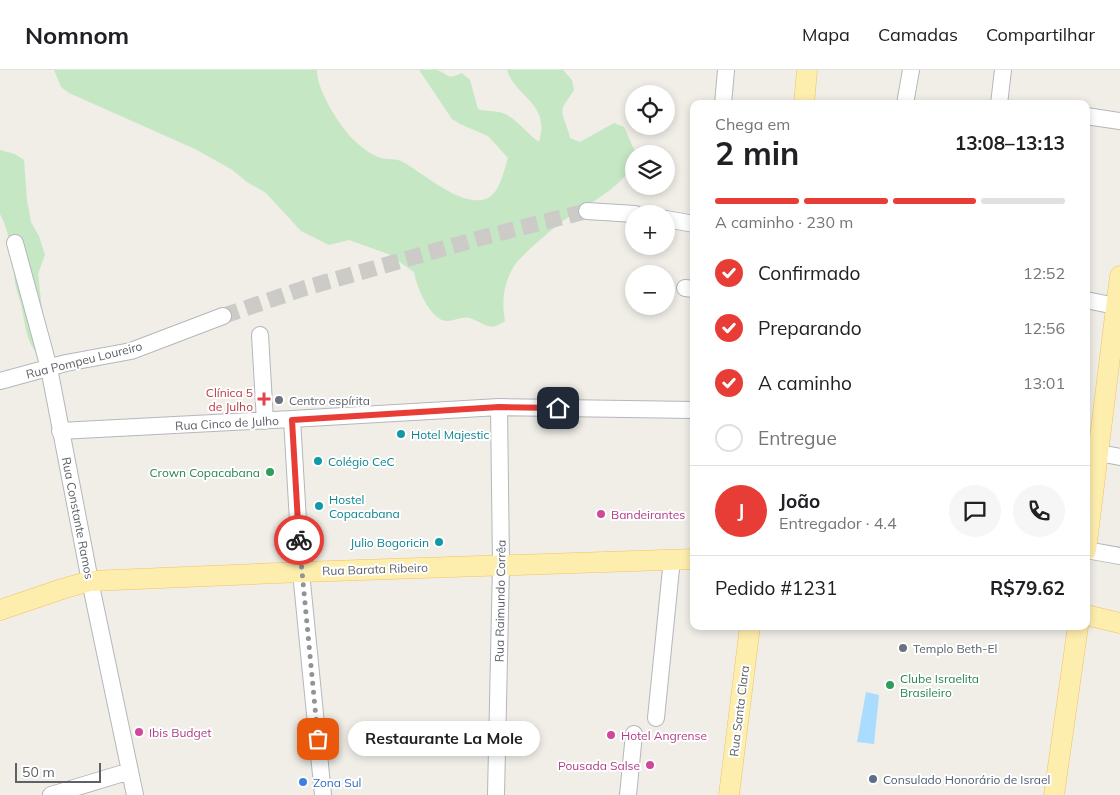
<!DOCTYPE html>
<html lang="pt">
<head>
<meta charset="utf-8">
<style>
	body { margin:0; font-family:Mulish,sans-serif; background:#f6f6f6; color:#202124; height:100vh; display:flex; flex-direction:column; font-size:19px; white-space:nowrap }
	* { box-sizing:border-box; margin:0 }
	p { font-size:16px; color:#757577 }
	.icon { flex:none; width:28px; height:28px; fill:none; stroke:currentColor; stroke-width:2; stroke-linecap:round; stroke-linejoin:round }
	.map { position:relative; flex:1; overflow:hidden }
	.drawer { position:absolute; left:690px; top:30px; width:400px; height:530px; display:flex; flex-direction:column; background:#fff; border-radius:10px; box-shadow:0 2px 8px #0003 }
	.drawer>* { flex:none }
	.controls { position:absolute; left:625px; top:15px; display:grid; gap:10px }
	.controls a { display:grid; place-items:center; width:50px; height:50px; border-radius:50%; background:#fff; box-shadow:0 2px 8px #0003; font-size:25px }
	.scale { position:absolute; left:15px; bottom:12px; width:86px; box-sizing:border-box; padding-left:5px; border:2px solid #5e6267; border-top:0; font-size:14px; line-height:18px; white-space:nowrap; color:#5e6267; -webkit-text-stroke:4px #fff; paint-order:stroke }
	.pin { position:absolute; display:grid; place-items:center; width:42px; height:42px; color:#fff; margin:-21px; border-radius:10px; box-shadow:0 2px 8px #0006 }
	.courier { position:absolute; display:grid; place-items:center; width:50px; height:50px; margin:-25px; border:4px solid #e73d36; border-radius:50%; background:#fff; color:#222; box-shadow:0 1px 6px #0007 }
	.bubble { position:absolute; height:35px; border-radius:18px; background:#fff; box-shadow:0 2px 8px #0003; font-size:16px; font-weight:700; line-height:35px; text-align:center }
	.head em { font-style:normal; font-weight:700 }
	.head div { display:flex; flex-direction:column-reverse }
	.head { display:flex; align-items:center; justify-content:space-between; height:85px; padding:0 25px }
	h1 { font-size:32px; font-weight:700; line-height:38px }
	.bar { display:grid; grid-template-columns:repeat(4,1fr); gap:8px 5px; align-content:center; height:60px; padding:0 25px }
	.bar i { height:6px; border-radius:4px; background:#e0e0e0 }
	.bar .current { background:#e73d36 }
	.bar p { grid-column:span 4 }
	.line { display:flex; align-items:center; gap:12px; padding:0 25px; border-top:1px solid #e0e0e0 }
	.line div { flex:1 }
	.round { display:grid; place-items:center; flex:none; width:52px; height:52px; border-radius:26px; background:#f6f6f6 }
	ol { padding:0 25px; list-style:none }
	li { display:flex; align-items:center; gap:15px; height:55px }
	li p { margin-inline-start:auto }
	li .icon { padding:5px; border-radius:50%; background:#e73d36; color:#fff; stroke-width:4 }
	li:last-child { color:#757577 }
	li i { width:28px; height:28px; border:2px solid #e0e0e0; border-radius:50% }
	header { display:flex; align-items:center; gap:30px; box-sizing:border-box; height:70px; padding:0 25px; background:#fff; border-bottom:1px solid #e0e0e0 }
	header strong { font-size:24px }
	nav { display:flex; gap:28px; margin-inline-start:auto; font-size:18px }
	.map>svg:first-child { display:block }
</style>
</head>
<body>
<header>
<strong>Nomnom</strong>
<nav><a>Mapa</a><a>Camadas</a><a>Compartilhar</a></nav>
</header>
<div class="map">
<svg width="1120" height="725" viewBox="0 0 1120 725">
	<rect width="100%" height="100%" fill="#f0eee7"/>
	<path fill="#c5e7c4" d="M54,0h263c-1,19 24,59 39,72 6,6 16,13 25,16 8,2 15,0 22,4 20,11 61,48 85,36 12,-6 16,-28 20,-40l-20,-22 -28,-12 -8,-5 -33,-49c5,0 12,0 17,0 13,3 9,11 26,3l8,7 8,29c9,3 18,1 27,5 13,6 22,20 34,28 12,-39 -24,-45 -32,-72h56l9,10 2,10c-3,5 -8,11 -11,17 -3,8 6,22 7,31l10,4 34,-19 10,4 12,27h-2c0,30 -50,51 -71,67 -17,13 -33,27 -47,42 -12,18 -15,36 -11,58 -16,11 -19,3 -35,-3 -9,-2 -15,3 -23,3 -17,0 -31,-36 -33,-49l-26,-18 -39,-14 -20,5 -28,-14 -35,-38 -19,-11 -16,-13 -36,-20 -126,-56 -8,-6z
		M0,80l15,4 9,6 3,40 4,22 8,14 6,19 -7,19 7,61 -7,19c-13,-13 -13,-33 -17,-50 -2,-7 -5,-14 -6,-22 -3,-22 -4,-48 -15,-68z"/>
	<path fill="#a9dcfe" d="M866,622l13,3 -5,49 -17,-2z"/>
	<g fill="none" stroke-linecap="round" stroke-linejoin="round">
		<path stroke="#cccbc7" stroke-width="16" stroke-dasharray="16 8" stroke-linecap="butt" d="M223,246l82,-28 179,-51 103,-26"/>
		<g stroke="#b4b7bb" stroke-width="18">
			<path id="minor" d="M723,34l3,-34
				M905,34l6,-34
				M999,34l4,-34
				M1086,46l34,5
				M587,141l48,3
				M666,149l28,5
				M15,173l34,125 41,213 45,214
				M685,218l9,1
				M1086,230l34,7
				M260,265l5,86
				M0,311l66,-18 65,-12 92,-35
				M292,349l9,153 22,223
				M60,361l232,-12 207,-12 195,3
				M1099,383l21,4
				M1086,480l34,6
				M656,648l16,-159
				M51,725l79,-24
				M496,725l5,-230 -2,-158
				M628,725l6,-61"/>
		</g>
		<g stroke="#f0c260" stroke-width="21">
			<path id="major" d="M804,34l3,-34
				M1086,480l34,-274
				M0,540l62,-21 28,-8 211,-9 393,-13
				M1086,545l34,8
				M729,725l21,-169
				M1054,725l24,-169"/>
		</g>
		<use href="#minor" stroke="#fff" stroke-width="16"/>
		<use href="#major" stroke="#feeeae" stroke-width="20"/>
	</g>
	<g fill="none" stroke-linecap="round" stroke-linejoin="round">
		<path stroke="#919394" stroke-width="5" stroke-dasharray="0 9" d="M299,470l19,199"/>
		<path stroke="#e73d36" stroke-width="6" d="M299,470l-7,-120 207,-13 59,1"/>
	</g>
	<path fill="#e0444e" stroke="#fff" stroke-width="2" d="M261.5 321.5h5v5h5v5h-5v5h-5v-5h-5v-5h5z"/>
	<g fill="#6b7280" stroke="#fff" stroke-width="2">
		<circle cx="279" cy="330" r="5"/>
		<circle cx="903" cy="578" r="5"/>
	</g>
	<g fill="#0f9aa8" stroke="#fff" stroke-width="2">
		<circle cx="401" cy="364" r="5"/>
		<circle cx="318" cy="391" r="5"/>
		<circle cx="319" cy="436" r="5"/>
		<circle cx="439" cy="472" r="5"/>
	</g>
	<g fill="#2e9e5b" stroke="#fff" stroke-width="2">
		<circle cx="270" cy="402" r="5"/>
		<circle cx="890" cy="615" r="5"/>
	</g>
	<g fill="#d1479c" stroke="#fff" stroke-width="2">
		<circle cx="601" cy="444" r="5"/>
		<circle cx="139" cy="662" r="5"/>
		<circle cx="611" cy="665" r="5"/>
		<circle cx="650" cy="695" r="5"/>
	</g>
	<circle fill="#5c6f8a" stroke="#fff" stroke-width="2" cx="873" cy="709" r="5"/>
	<circle fill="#3f7fe0" stroke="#fff" stroke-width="2" cx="303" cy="712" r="5"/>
	<g text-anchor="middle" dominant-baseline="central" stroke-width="4" stroke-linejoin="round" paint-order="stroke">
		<g font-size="12" fill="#5e6267" stroke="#fff">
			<text transform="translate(84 290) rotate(-14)">Rua Pompeu Loureiro</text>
			<text transform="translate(227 353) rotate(-3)">Rua Cinco de Julho</text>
			<text transform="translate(78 448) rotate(79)">Rua Constante Ramos</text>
			<text transform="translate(375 499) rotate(-2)">Rua Barata Ribeiro</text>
			<text transform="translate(500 531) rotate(-89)">Rua Raimundo Corrêa</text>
			<text transform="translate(739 641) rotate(-83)">Rua Santa Clara</text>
		</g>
		<g font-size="12" fill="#be3a42" stroke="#fff" text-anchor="end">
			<text x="253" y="322">Clínica 5<tspan x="253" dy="14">de Julho</tspan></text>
		</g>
		<g font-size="12" fill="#5b616d" stroke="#fff" text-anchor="start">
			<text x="289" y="330">Centro espírita</text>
			<text x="913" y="578">Templo Beth-El</text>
		</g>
		<g font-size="12" fill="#0d838f" stroke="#fff" text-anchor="start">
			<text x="411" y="364">Hotel Majestic</text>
			<text x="328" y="391">Colégio CeC</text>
			<text x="329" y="429">Hostel<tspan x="329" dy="14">Copacabana</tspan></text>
			<text x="429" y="472" text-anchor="end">Julio Bogoricin</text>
		</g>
		<g font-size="12" fill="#27864d" stroke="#fff" text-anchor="end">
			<text x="260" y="402">Crown Copacabana</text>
			<text x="900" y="608" text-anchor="start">Clube Israelita<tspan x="900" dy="14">Brasileiro</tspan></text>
		</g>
		<g font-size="12" fill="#b23c85" stroke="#fff" text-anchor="start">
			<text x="611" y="444">Bandeirantes</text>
			<text x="149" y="662">Ibis Budget</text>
			<text x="621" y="665">Hotel Angrense</text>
			<text x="640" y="695" text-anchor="end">Pousada Salse</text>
		</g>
		<g font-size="12" fill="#4e5e75" stroke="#fff" text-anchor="start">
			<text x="883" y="709">Consulado Honorário de Israel</text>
		</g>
		<g font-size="12" fill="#366cbe" stroke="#fff" text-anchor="start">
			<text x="313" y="712">Zona Sul</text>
		</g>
	</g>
</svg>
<div class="controls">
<a><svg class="icon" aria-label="locate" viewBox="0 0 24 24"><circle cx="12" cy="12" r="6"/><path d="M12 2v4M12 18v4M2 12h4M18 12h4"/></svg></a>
<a><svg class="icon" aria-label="layers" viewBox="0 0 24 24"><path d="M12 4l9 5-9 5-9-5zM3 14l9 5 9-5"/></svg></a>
<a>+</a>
<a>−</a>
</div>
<div class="scale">50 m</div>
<div class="pin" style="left:318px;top:669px;background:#ea580c"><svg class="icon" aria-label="bag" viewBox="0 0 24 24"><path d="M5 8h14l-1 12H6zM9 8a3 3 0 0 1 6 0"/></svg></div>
<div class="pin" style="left:558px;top:338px;background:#1f2937"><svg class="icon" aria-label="home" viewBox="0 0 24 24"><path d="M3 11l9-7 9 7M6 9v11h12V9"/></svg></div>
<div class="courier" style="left:299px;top:470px"><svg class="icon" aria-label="bike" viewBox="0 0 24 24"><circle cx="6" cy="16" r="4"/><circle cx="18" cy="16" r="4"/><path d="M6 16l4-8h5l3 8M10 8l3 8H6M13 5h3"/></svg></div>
<div class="bubble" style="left:348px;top:651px;width:192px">Restaurante La Mole</div>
<section class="drawer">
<div class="head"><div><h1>2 min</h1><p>Chega em</p></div><em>13:08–13:13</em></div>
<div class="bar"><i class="current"></i><i class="current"></i><i class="current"></i><i></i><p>A caminho · 230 m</p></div>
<ol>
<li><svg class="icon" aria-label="check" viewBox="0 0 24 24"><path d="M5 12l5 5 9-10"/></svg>Confirmado<p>12:52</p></li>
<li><svg class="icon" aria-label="check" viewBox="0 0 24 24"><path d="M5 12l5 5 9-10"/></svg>Preparando<p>12:56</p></li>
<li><svg class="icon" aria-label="check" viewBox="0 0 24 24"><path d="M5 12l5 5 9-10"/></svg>A caminho<p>13:01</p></li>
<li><i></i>Entregue</li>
</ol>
<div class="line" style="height:90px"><b class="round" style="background:#e73d36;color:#fff">J</b><div><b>João</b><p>Entregador · 4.4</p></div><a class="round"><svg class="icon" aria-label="chat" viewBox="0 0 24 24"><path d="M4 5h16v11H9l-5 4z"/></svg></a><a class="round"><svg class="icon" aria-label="phone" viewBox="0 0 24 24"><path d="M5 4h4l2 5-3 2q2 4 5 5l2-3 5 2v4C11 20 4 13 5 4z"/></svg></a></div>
<div class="line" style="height:65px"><div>Pedido #1231</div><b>R$79.62</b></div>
</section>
</div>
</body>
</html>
